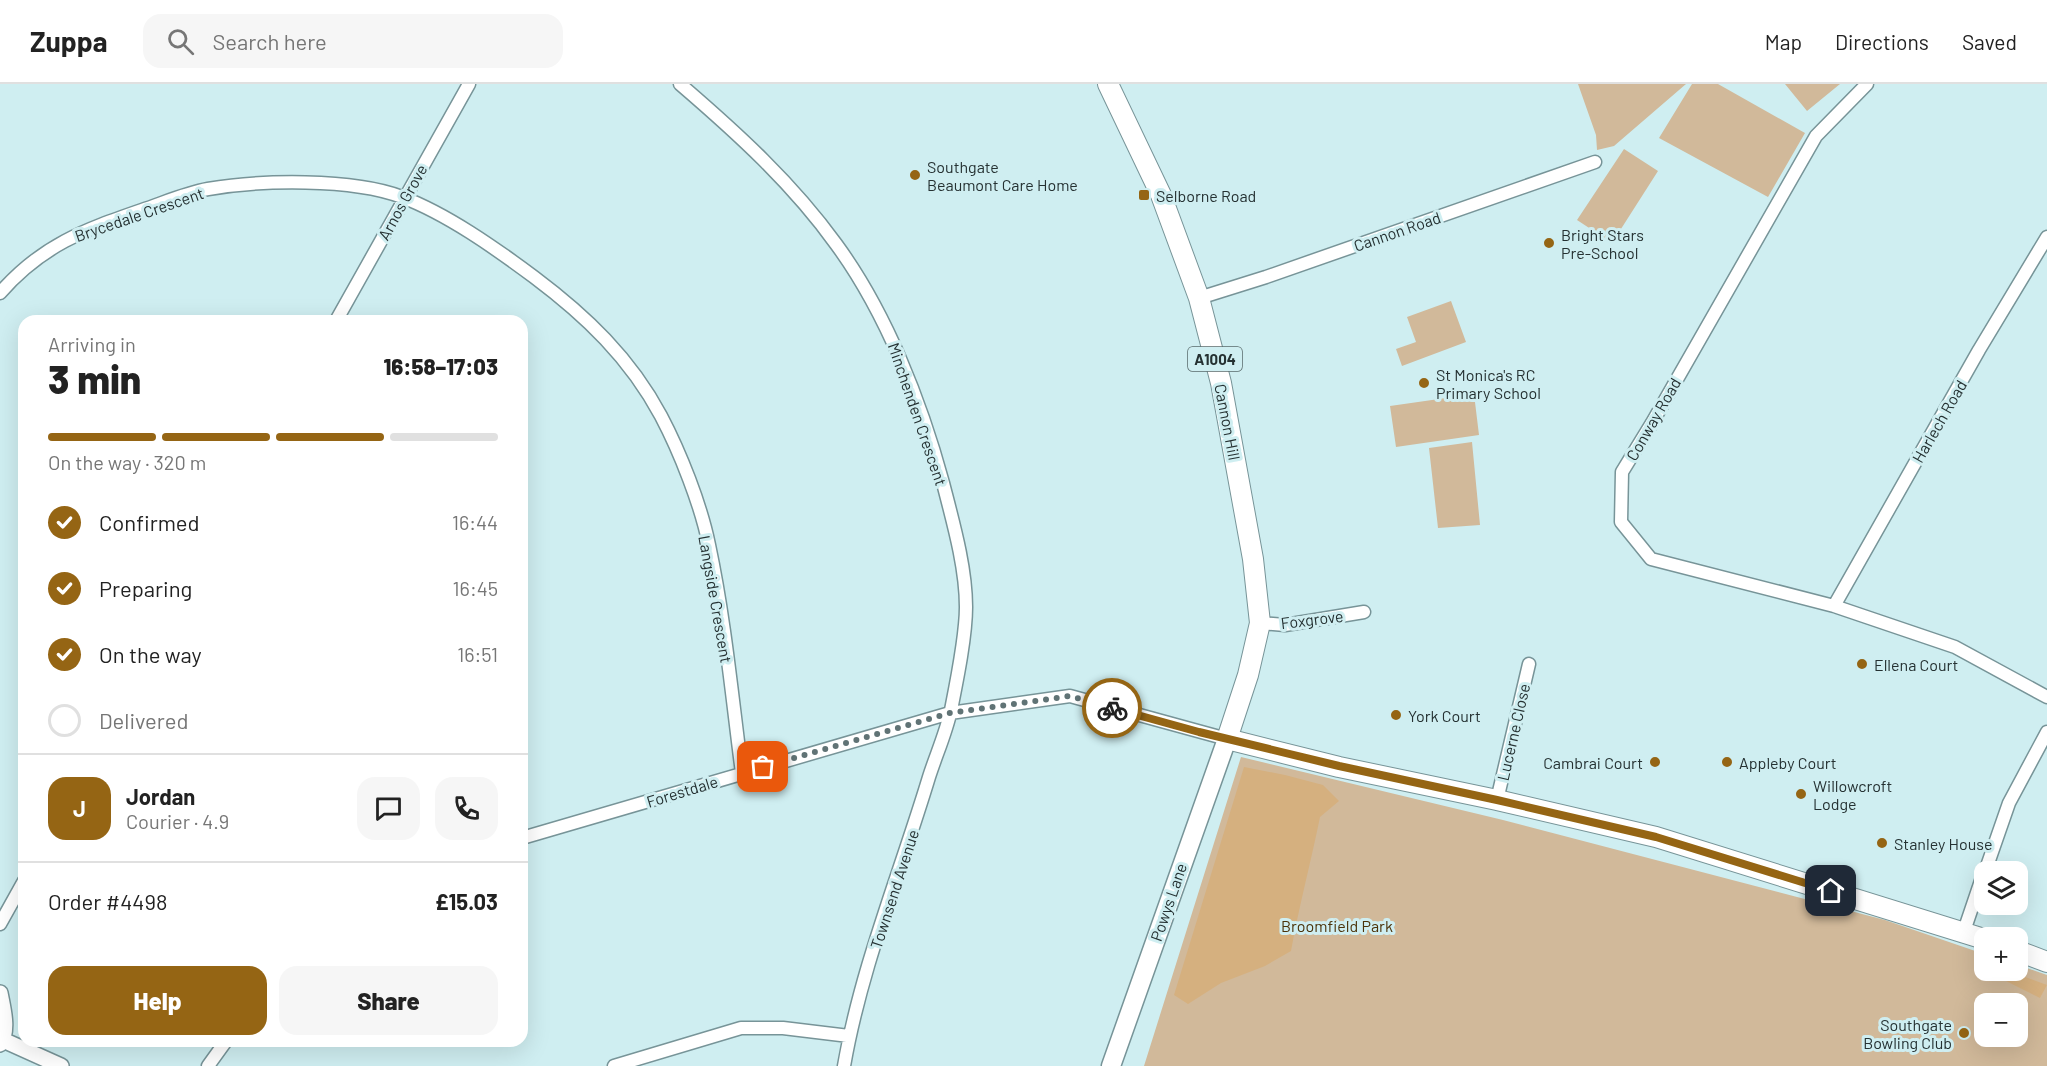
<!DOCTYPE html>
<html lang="en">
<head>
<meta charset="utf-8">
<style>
	body { margin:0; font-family:Barlow,sans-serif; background:#f6f6f6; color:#222; height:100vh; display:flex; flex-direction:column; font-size:22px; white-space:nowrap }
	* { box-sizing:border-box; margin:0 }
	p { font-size:20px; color:#767676 }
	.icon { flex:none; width:33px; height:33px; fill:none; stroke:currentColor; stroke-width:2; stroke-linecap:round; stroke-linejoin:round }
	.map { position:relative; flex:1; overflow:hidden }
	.panel { position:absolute; left:18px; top:231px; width:510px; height:732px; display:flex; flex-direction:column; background:#fff; border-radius:18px; box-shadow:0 6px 24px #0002 }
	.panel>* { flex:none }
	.fabs { position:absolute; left:1974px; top:777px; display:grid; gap:12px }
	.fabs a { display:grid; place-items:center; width:54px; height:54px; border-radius:12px; background:#fff; box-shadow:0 6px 24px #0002; font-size:30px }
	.pin { position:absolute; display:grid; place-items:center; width:51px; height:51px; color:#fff; margin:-26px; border-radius:12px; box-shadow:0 3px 9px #0006 }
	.courier { position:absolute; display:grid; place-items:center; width:60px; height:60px; margin:-30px; border:4px solid #956514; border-radius:50%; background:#fff; color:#222; box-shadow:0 2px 8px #0007 }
	.overview em { font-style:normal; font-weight:800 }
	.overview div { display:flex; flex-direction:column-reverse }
	.overview { display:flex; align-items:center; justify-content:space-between; height:102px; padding:0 30px }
	h1 { font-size:39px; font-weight:800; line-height:45px }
	.bar { display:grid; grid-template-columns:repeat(4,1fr); gap:9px 6px; align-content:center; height:72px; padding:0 30px }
	.bar i { height:8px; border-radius:4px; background:#e0e0e0 }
	.bar .active { background:#956514 }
	.bar p { grid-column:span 4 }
	.line { display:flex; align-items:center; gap:15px; padding:0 30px; border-top:2px solid #e0e0e0 }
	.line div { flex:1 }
	.round { display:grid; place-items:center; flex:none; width:63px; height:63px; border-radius:18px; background:#f6f6f6 }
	ol { padding:0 30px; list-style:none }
	li { display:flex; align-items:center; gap:18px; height:66px }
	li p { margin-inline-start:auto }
	li .icon { padding:6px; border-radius:50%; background:#956514; color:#fff; stroke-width:4 }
	li:last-child { color:#767676 }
	li i { width:33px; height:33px; border:3px solid #e0e0e0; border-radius:50% }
	.cta { display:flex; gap:12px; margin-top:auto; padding:12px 30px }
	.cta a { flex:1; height:69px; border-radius:18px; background:#956514; color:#fff; font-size:24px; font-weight:800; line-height:69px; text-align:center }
	.cta a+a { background:#f6f6f6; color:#222 }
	header { display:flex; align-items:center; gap:36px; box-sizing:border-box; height:84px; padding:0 30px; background:#fff; border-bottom:2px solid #e0e0e0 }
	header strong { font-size:28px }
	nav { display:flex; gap:33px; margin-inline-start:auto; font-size:21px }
	.search { width:420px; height:54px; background:#f6f6f6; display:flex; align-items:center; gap:15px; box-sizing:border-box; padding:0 21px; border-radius:18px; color:#767676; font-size:22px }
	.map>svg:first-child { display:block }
</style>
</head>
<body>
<header>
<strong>Zuppa</strong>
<div class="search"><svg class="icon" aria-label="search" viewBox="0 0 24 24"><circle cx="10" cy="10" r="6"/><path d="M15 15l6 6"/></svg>Search here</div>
<nav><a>Map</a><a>Directions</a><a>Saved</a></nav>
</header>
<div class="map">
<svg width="2047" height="982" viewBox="0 0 2047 982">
	<rect width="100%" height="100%" fill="#cfeef1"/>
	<path fill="#d1b99a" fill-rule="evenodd" d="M1578,0h108l-72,62 -17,4 -1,-15z
		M1692,0h26l87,49 -37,64 -109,-59z
		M1785,0h55l-33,27z
		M1624,65l34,22 -46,72 -35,-23z
		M1451,217l15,41 -64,24 -6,-17 20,-7 -9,-25z
		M1474,310l5,41 -83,12 -6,-41z
		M1472,358l8,83 -42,3 -9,-80z
		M1241,673l262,63 382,100 99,34v16h34v-5l29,10v91h-903zM1984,920h34v32h-34z"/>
	<path fill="#d5b07f" d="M1244,683l41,8 38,10 16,16 -19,16c-9,45 -21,89 -29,134l-26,15 -44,17 -33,21 -14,-9z
		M1986,887h23l38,14 -7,13z"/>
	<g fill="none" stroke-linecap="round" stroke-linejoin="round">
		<g stroke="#779498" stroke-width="15">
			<path id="minor" d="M680,0c57,49 112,99 156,160 50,68 85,158 107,239 10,39 23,84 23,124 0,29 -9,73 -15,103 -5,23 -15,45 -22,67 -29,96 -68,191 -85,289
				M1867,0l-51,52 -164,287 -30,49 -1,50 30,37 183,47 121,41 92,50
				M0,209c42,-48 84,-63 142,-83 21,-7 44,-17 66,-21 52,-9 144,-11 194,8 45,17 93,51 132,80 52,39 96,81 127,139 19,36 40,89 48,129 16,75 23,152 33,228
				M1199,214l67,-21 329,-115
				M336,237l133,-237
				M1834,522l145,-256 68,-113
				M1260,539l25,2 79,-13
				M1497,716l32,-136
				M522,754l428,-125 120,-17 157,43
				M1985,788l24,-69 38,-71
				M0,840l24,-43
				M1964,847l20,-59
				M208,982l18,-25
				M614,982l127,-38h42l66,8"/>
		</g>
		<g stroke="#779498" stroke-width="18">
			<path id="tertiary" d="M0,909c3,16 9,37 0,51
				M3,956l58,26"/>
		</g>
		<g stroke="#779498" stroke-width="21">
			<path id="secondary" d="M1111,982l116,-327"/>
		</g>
		<g stroke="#779498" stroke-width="22">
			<path id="primary" d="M1108,0l53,111 38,103 22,85 32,176 7,64 -12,52 -21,64 112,28 158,33 159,37 328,102
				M2018,867l29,11"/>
		</g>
		<use href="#minor" stroke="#fff" stroke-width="12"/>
		<use href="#tertiary" stroke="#fff" stroke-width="15"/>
		<use href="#secondary" stroke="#fff" stroke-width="18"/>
		<use href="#primary" stroke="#fff" stroke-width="20"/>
	</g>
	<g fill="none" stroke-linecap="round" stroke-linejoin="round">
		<path stroke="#607375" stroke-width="6" stroke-dasharray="0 10.8" d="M763,683l187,-54 120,-17 42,12"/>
		<path stroke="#956514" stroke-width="8" d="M1112,624l87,24 140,34 158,34 159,37 175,54"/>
	</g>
	<g fill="#956514" stroke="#cfeef1" stroke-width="2">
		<circle cx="915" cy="91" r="6"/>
		<rect x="1138" y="105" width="12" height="12" rx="3"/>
		<circle cx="1549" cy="159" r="6"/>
		<circle cx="1424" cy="299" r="6"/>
		<circle cx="1862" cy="580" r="6"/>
		<circle cx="1396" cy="631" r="6"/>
		<circle cx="1655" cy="678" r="6"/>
		<circle cx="1727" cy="678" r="6"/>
		<circle cx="1801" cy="710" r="6"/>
		<circle cx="1882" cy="759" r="6"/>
		<circle cx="1964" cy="949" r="6"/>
	</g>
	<g text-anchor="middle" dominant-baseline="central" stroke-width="6" stroke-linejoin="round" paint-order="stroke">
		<rect fill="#cfeef1" stroke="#586a6b" stroke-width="1.5" x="1188" y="263" width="54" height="24" rx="4.5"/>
		<g font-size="15" font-weight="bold" fill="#253132">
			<text x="1215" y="275">A1004</text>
		</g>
		<g font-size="16" fill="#253132" stroke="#cfeef1" text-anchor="start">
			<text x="927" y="82">Southgate<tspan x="927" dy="18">Beaumont Care Home</tspan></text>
			<text x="1156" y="111">Selborne Road</text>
			<text x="1561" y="150">Bright Stars<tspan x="1561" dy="18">Pre-School</tspan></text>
			<text x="1436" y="290">St Monica's RC<tspan x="1436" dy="18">Primary School</tspan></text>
			<text x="1874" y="580">Ellena Court</text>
			<text x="1408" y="631">York Court</text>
			<text x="1643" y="678" text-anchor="end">Cambrai Court</text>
			<text x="1739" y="678">Appleby Court</text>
			<text x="1813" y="701">Willowcroft<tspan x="1813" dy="18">Lodge</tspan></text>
			<text x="1894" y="759">Stanley House</text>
			<text x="1952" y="940" text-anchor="end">Southgate<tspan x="1952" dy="18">Bowling Club</tspan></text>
		</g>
		<g font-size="16" fill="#253132" stroke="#cfeef1">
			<text transform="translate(402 118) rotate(-61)">Arnos Grove</text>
			<text transform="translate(139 130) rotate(-19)">Brycedale Crescent</text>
			<text transform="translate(1397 147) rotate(-19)">Cannon Road</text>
			<text transform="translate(918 330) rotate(71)">Minchenden Crescent</text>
			<text transform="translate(1653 335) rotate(-60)">Conway Road</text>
			<text transform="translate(1939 337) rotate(-60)">Harlech Road</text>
			<text transform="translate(1228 338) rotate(79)">Cannon Hill</text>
			<text transform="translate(716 515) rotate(80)">Langside Crescent</text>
			<text transform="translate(1312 535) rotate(-7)">Foxgrove</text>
			<text transform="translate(1513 648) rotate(-77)">Lucerne Close</text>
			<text transform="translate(682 707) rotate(-17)">Forestdale</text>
			<text transform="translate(894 805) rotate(-72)">Townsend Avenue</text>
			<text transform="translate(1168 818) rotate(-71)">Powys Lane</text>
		</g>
		<g font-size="16" fill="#4b3209" stroke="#cfeef1">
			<text x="1337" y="841">Broomfield Park</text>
		</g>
	</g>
</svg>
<div class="fabs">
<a><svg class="icon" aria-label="layers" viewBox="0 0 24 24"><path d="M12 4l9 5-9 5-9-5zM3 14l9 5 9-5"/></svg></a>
<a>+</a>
<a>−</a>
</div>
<div class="pin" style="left:763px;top:683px;background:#ea580c"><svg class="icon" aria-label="bag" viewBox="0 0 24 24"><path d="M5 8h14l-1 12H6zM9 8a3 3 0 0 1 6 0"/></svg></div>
<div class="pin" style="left:1831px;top:807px;background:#1f2937"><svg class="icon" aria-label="home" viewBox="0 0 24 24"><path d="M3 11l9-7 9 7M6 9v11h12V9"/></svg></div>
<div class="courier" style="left:1112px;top:624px"><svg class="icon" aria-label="bike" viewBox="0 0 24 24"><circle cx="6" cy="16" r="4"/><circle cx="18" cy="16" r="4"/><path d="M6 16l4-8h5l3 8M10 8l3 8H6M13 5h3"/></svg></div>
<section class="panel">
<div class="overview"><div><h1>3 min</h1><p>Arriving in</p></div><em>16:58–17:03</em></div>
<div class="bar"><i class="active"></i><i class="active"></i><i class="active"></i><i></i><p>On the way · 320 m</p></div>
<ol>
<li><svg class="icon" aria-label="check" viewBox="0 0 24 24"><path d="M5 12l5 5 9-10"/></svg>Confirmed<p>16:44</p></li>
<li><svg class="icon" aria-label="check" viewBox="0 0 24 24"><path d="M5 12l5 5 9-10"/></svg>Preparing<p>16:45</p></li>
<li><svg class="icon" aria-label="check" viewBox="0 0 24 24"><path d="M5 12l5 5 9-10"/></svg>On the way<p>16:51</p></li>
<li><i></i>Delivered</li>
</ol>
<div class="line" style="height:108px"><b class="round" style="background:#956514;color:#fff">J</b><div><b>Jordan</b><p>Courier · 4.9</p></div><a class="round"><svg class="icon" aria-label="chat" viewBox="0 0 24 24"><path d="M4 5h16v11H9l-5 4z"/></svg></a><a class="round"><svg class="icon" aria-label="phone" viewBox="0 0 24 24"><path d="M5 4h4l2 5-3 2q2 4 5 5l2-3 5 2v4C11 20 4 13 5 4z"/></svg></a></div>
<div class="line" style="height:78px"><div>Order #4498</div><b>£15.03</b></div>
<div class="cta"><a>Help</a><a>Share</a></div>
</section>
</div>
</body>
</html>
